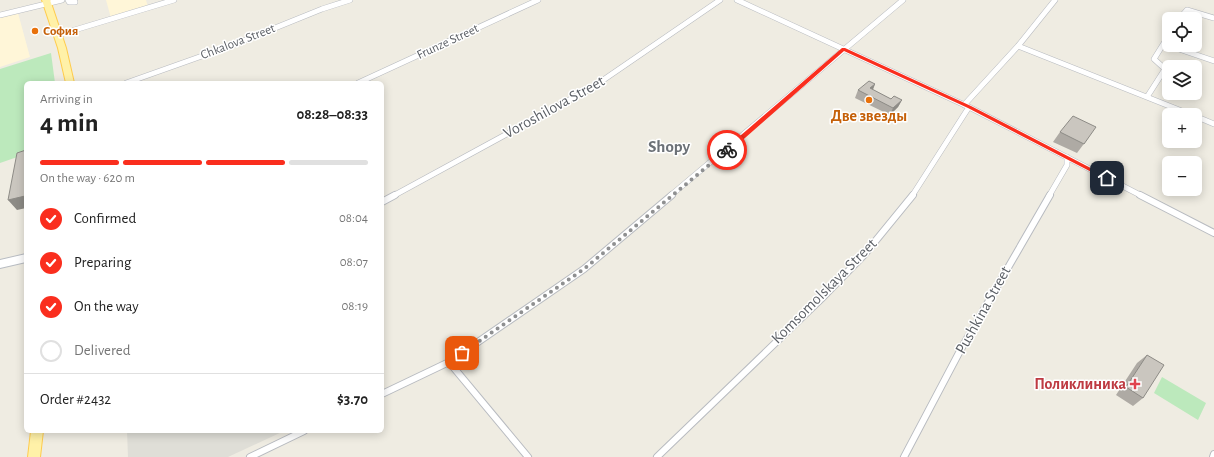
<!DOCTYPE html>
<html lang="en">
<head>
<meta charset="utf-8">
<style>
	body { margin:0; font-family:"Alegreya Sans",sans-serif; background:#f2f2f2; color:#222; height:100vh; display:flex; flex-direction:column; font-size:15px; white-space:nowrap }
	* { box-sizing:border-box; margin:0 }
	p { font-size:13px; color:#767676 }
	.icon { flex:none; width:22px; height:22px; fill:none; stroke:currentColor; stroke-width:2; stroke-linecap:round; stroke-linejoin:round }
	.map { position:relative; flex:1; overflow:hidden }
	.drawer { position:absolute; left:24px; top:81px; width:360px; height:352px; display:flex; flex-direction:column; background:#fff; border-radius:6px; box-shadow:0 2px 10px #0003 }
	.drawer>* { flex:none }
	.tools { position:absolute; left:1162px; top:12px; display:grid; gap:8px }
	.tools a { display:grid; place-items:center; width:40px; height:40px; border-radius:6px; background:#fff; box-shadow:0 2px 10px #0003; font-size:20px }
	.pin { position:absolute; display:grid; place-items:center; width:34px; height:34px; color:#fff; margin:-17px; border-radius:8px; box-shadow:0 2px 6px #0006 }
	.courier { position:absolute; display:grid; place-items:center; width:40px; height:40px; margin:-20px; border:3px solid #fa2e1e; border-radius:50%; background:#fff; color:#222; box-shadow:0 1px 5px #0007 }
	.headline em { font-style:normal; font-weight:700 }
	.headline div { display:flex; flex-direction:column-reverse }
	.headline { display:flex; align-items:center; justify-content:space-between; height:68px; padding:0 16px }
	h1 { font-size:26px; font-weight:700; line-height:30px }
	.bar { display:grid; grid-template-columns:repeat(4,1fr); gap:6px 4px; align-content:center; height:48px; padding:0 16px }
	.bar i { height:5px; border-radius:3px; background:#e0e0e0 }
	.bar .current { background:#fa2e1e }
	.bar p { grid-column:span 4 }
	.line { display:flex; align-items:center; gap:10px; padding:0 16px; border-top:1px solid #e0e0e0 }
	.line div { flex:1 }
	ol { padding:0 16px; list-style:none }
	li { display:flex; align-items:center; gap:12px; height:44px }
	li p { margin-inline-start:auto }
	li .icon { padding:4px; border-radius:50%; background:#fa2e1e; color:#fff; stroke-width:4 }
	li:last-child { color:#767676 }
	li i { width:22px; height:22px; border:2px solid #e0e0e0; border-radius:50% }
	.map>svg:first-child { display:block }
</style>
</head>
<body>
<div class="map">
<svg width="1214" height="457" viewBox="0 0 1214 457">
	<rect width="100%" height="100%" fill="#efece2"/>
	<path fill="#fff6d8" d="M106,0h40l2,7 -37,11z
		M18,13l12,44 -30,10v-50z"/>
	<path fill="#dfded7" d="M127,431h157l-56,26h-100z"/>
	<path fill="#bce9bc" d="M51,53l4,30h-29v71l-26,9v-94z
		M1162,377l44,26 -8,17 -44,-27z"/>
	<g fill="none" stroke-linecap="round" stroke-linejoin="round">
		<g stroke="#b8bbc0" stroke-width="6">
			<path id="street-far1" d="M68,0l1,2h6
				M737,0l232,107 173,89
				M0,15l62,-15
				M1179,19l8,-9 27,8
				M58,35l116,-35
				M1164,44l50,17
				M1018,46l174,69
				M126,83l107,-38 89,-36 28,-9
				M358,83l180,-83
				M1147,97l18,-28 -11,-10 15,-24
				M964,105l54,-59 37,-46
				M1195,116l19,8
				M393,196l200,-109 127,-87
				M670,196l233,-196
				M912,196l57,-89
				M1049,196l18,-31v-8"/>
		</g>
		<g stroke="#b8bbc0" stroke-width="8">
			<path id="street" d="M1140,195l74,38
				M382,202l13,-7
				M449,362l79,95
				M382,394l67,-32 135,-93 88,-74
				M250,457l54,-26
				M657,457l167,-161 40,-41 49,-60
				M904,457l57,-108 89,-154
				M1213,457l1,-3"/>
		</g>
		<g stroke="#b8bcc2" stroke-width="2">
			<path id="secondary" d="M26,254v8l-26,6v-8z"/>
		</g>
		<g stroke="#ffcc4c" stroke-width="2">
			<path id="primary" d="M42,0h8l16,48 8,35h-8l-8,-35z
				M31,431h12l-3,26h-12z"/>
		</g>
		<use href="#street-far1" stroke="#fff" stroke-width="5"/>
		<use href="#street" stroke="#fff" stroke-width="6"/>
		<use href="#secondary" fill="#fff" fill-rule="evenodd"/>
		<use href="#primary" fill="#fff1a8" fill-rule="evenodd"/>
	</g>
	<path fill="#aeaaa4" d="M875,84l-2,6 18,9 11,1 -4,7 -8,8 -35,-17 3,-8z
		M1060,132l29,5 -12,16 -24,-11z
		M1147,355l-4,43 -10,8 -17,-11 21,-32z"/>
	<path fill="#8d8b86" d="M875,84l-3,7 -5,5 3,-8z
		M902,100l-4,7 -8,8 3,-7z
		M26,189v19l-9,2 -9,-10z"/>
	<path fill="#cac6bf" stroke="#8d8b86" d="M869,81l6,3 -5,4 21,11 3,-3 8,4 -9,8 -35,-18z
		M1073,116l23,11 -12,17 -24,-12z
		M26,150v39l-1,7 -17,4 9,-47z
		M1147,355l17,10 -21,33 -17,-11z"/>
	<path fill="#fa2e1e" d="M842,48h3l126,58 139,72 -5,1 -137,-71 -124,-57 -115,101h-4v-3z"/>
	<g fill="none" stroke-linecap="round" stroke-linejoin="round">
		<path stroke="#8f9091" stroke-width="4" stroke-dasharray="0 7.2" d="M462,353l122,-84 143,-119"/>
	</g>
	<g fill="#e8710a" stroke="#fff" stroke-width="1.5">
		<circle cx="35" cy="31" r="4"/>
		<circle cx="869" cy="100" r="4"/>
	</g>
	<path fill="#e0444e" stroke="#fff" stroke-width="1.5" d="M1133 378h4v4h4v4h-4v4h-4v-4h-4v-4h4z"/>
	<g text-anchor="middle" dominant-baseline="central" stroke-width="3" stroke-linejoin="round" paint-order="stroke">
		<g font-size="13" font-weight="bold" fill="#c56008" stroke="#fff" text-anchor="start">
			<text x="43" y="31">София</text>
		</g>
		<g font-size="13" fill="#5b5f65" stroke="#fff">
			<text transform="translate(238 42) rotate(-21)">Chkalova Street</text>
			<text transform="translate(448 42) rotate(-25)">Frunze Street</text>
		</g>
		<g font-size="16" fill="#5b5f65" stroke="#fff">
			<text transform="translate(554 107) rotate(-29)">Voroshilova Street</text>
			<text transform="translate(824 291) rotate(-45)">Komsomolskaya Street</text>
			<text transform="translate(983 310) rotate(-61)">Pushkina Street</text>
		</g>
		<g font-size="16" font-weight="bold" fill="#c56008" stroke="#fff">
			<text x="869" y="116">Две звезды</text>
		</g>
		<g font-size="16" font-weight="bold" fill="#be3a42" stroke="#fff" text-anchor="end">
			<text x="1126" y="384">Поликлиника</text>
		</g>
		<g font-size="17" font-weight="bold" fill="#6c7177" stroke="#fff">
			<text x="669" y="146">Shopy</text>
		</g>
	</g>
</svg>
<div class="tools">
<a><svg class="icon" aria-label="locate" viewBox="0 0 24 24"><circle cx="12" cy="12" r="6"/><path d="M12 2v4M12 18v4M2 12h4M18 12h4"/></svg></a>
<a><svg class="icon" aria-label="layers" viewBox="0 0 24 24"><path d="M12 4l9 5-9 5-9-5zM3 14l9 5 9-5"/></svg></a>
<a>+</a>
<a>−</a>
</div>
<div class="pin" style="left:462px;top:353px;background:#ea580c"><svg class="icon" aria-label="bag" viewBox="0 0 24 24"><path d="M5 8h14l-1 12H6zM9 8a3 3 0 0 1 6 0"/></svg></div>
<div class="pin" style="left:1107px;top:178px;background:#1f2937"><svg class="icon" aria-label="home" viewBox="0 0 24 24"><path d="M3 11l9-7 9 7M6 9v11h12V9"/></svg></div>
<div class="courier" style="left:727px;top:150px"><svg class="icon" aria-label="bike" viewBox="0 0 24 24"><circle cx="6" cy="16" r="4"/><circle cx="18" cy="16" r="4"/><path d="M6 16l4-8h5l3 8M10 8l3 8H6M13 5h3"/></svg></div>
<section class="drawer">
<div class="headline"><div><h1>4 min</h1><p>Arriving in</p></div><em>08:28–08:33</em></div>
<div class="bar"><i class="current"></i><i class="current"></i><i class="current"></i><i></i><p>On the way · 620 m</p></div>
<ol>
<li><svg class="icon" aria-label="check" viewBox="0 0 24 24"><path d="M5 12l5 5 9-10"/></svg>Confirmed<p>08:04</p></li>
<li><svg class="icon" aria-label="check" viewBox="0 0 24 24"><path d="M5 12l5 5 9-10"/></svg>Preparing<p>08:07</p></li>
<li><svg class="icon" aria-label="check" viewBox="0 0 24 24"><path d="M5 12l5 5 9-10"/></svg>On the way<p>08:19</p></li>
<li><i></i>Delivered</li>
</ol>
<div class="line" style="height:52px"><div>Order #2432</div><b>$3.70</b></div>
</section>
</div>
</body>
</html>
